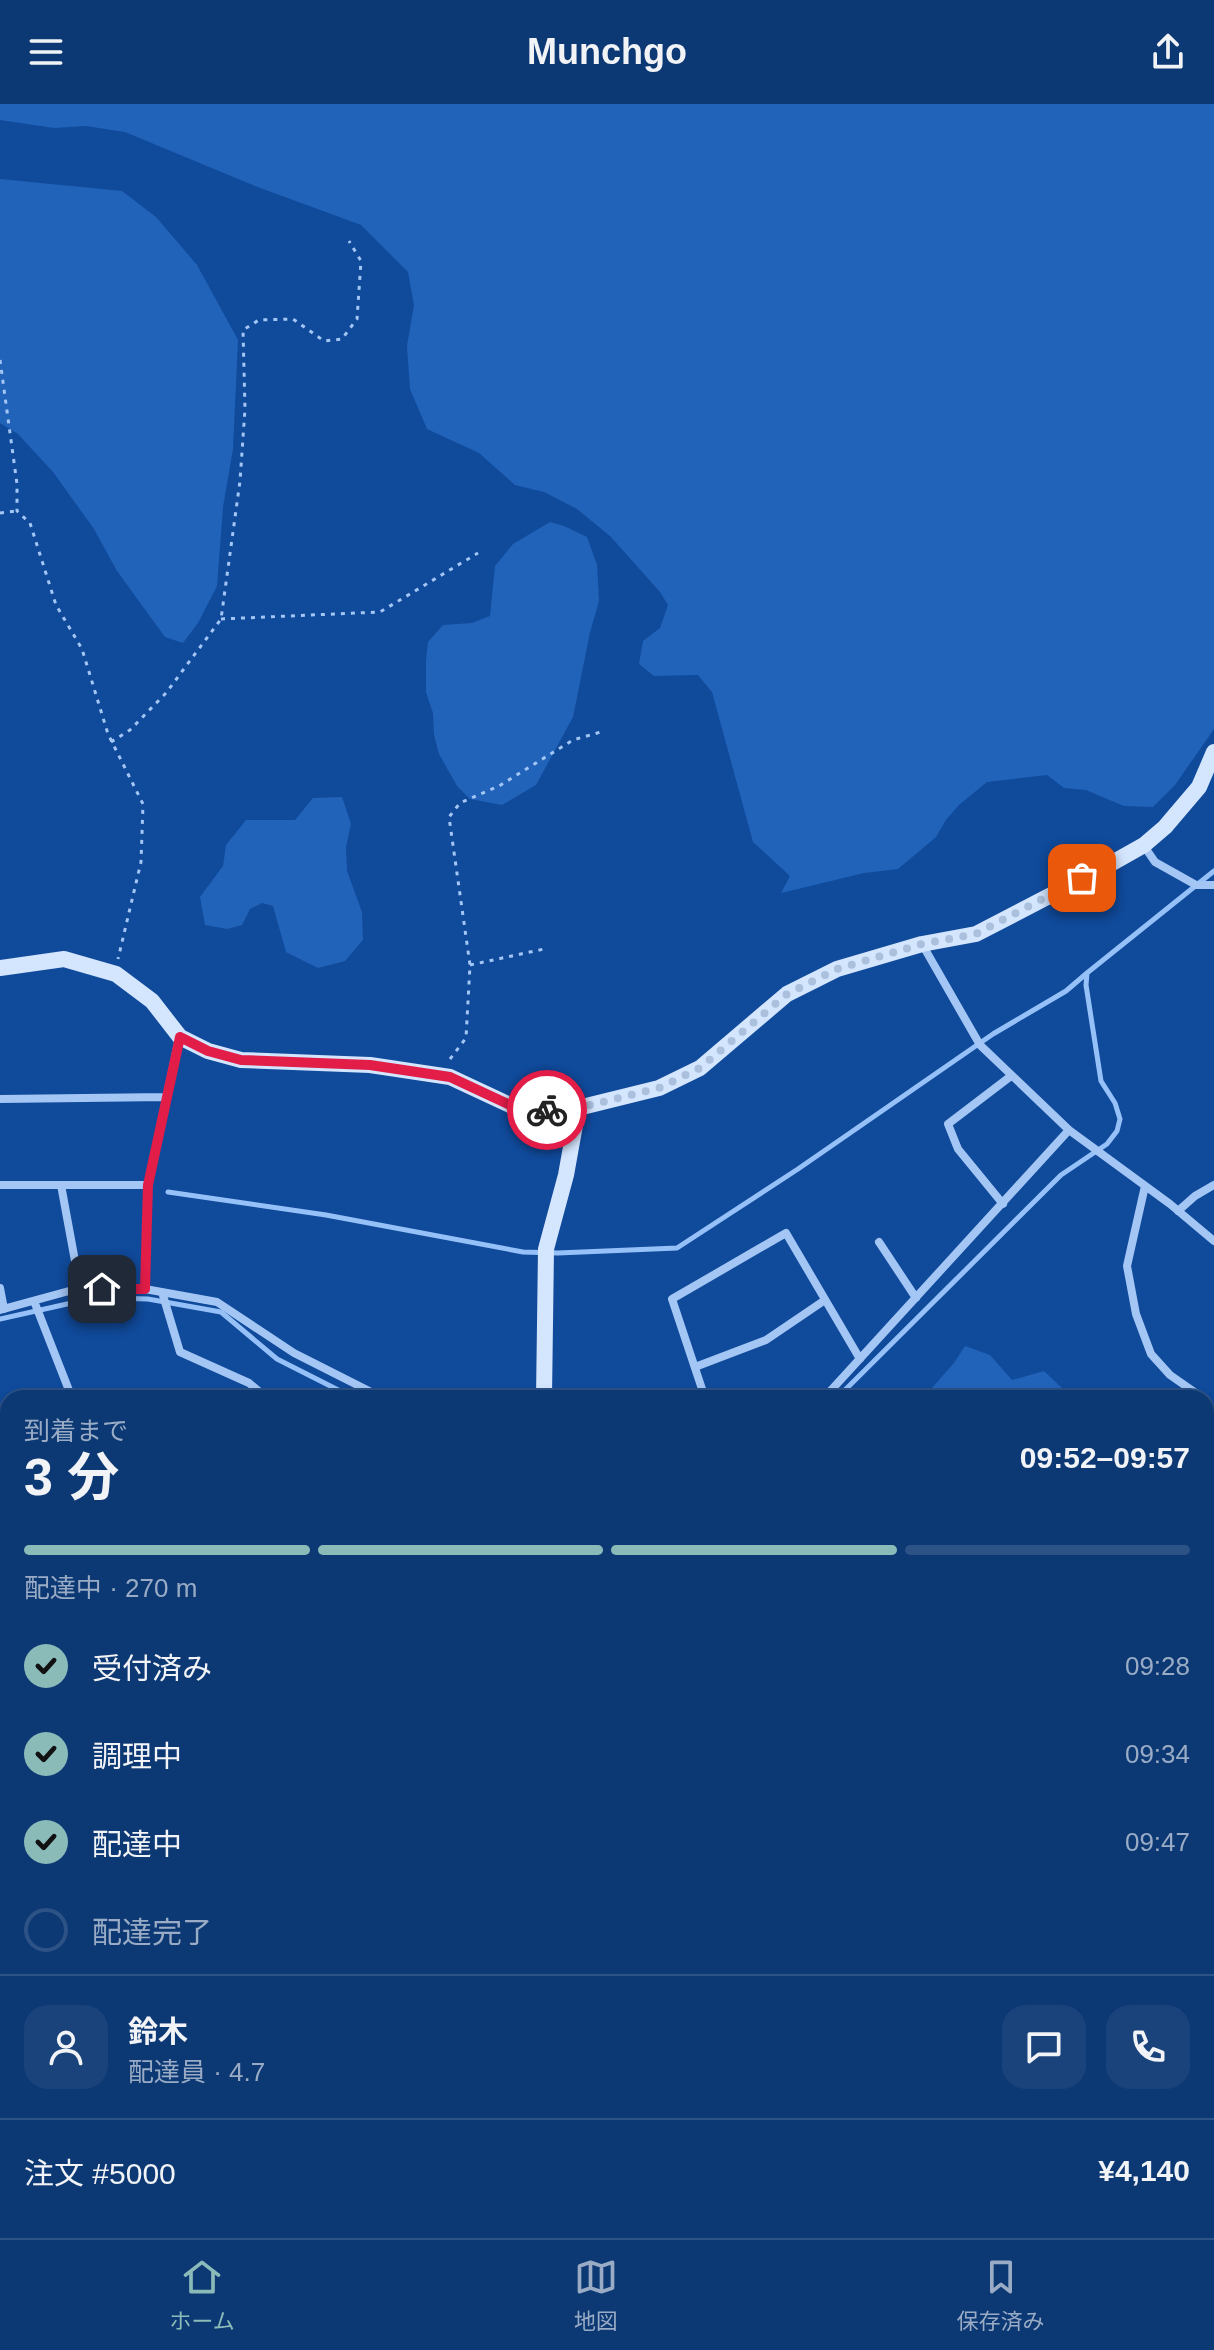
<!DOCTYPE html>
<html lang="ja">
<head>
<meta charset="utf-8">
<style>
	body { margin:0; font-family:Arial,"Noto Sans JP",sans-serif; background:#1a437c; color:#f1f3f6; height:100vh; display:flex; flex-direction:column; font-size:30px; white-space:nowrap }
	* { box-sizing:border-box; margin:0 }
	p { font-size:26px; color:#9aacc5 }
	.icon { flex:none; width:44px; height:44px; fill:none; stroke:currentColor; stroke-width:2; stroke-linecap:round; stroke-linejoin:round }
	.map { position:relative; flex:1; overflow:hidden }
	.sheet { position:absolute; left:0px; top:1286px; width:1214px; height:848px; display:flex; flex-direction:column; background:#0c3874; border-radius:24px 24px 0 0; box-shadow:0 4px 12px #0003,0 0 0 2px #2c5286 }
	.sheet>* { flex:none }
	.pin { position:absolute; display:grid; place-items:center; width:68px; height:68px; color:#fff; margin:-34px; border-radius:16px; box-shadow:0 4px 12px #0006 }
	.courier { position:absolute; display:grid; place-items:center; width:80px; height:80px; margin:-40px; border:6px solid #e11d48; border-radius:50%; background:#fff; color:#222; box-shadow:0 2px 10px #0007 }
	.overview em { font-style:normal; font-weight:700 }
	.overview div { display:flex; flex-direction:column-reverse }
	.overview { display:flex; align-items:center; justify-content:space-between; height:136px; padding:0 24px }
	h1 { font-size:52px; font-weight:700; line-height:60px }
	.bar { display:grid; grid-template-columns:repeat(4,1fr); gap:12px 8px; align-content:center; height:96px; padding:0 24px }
	.bar i { height:10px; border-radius:6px; background:#2c5286 }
	.bar .current { background:#8bbbb9 }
	.bar p { grid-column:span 4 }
	.line { display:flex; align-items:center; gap:20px; padding:0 24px; border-top:2px solid #2c5286 }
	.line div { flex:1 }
	.round { display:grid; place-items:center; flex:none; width:84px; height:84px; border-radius:24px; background:#1a437c }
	ol { padding:0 24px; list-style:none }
	li { display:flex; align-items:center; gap:24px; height:88px }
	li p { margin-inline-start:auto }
	li .icon { padding:8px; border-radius:50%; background:#8bbbb9; color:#111; stroke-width:4 }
	li:last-child { color:#9aacc5 }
	li i { width:44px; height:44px; border:4px solid #2c5286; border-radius:50% }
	header { display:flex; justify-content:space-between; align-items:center; height:104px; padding:0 24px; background:#0c3874; font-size:36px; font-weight:700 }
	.dock { display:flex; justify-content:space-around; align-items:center; height:112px; border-top:2px solid #2c5286; background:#0c3874; font-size:22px; color:#9aacc5 }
	.dock a { display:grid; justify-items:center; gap:4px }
	.dock .current { color:#8bbbb9 }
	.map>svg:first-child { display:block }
</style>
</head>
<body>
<header><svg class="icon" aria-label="menu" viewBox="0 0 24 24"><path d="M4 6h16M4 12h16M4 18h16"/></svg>Munchgo<svg class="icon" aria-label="share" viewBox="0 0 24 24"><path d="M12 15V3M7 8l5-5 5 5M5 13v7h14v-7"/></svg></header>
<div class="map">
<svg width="1214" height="2134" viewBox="0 0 1214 2134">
	<rect width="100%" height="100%" fill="#104a9b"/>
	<path fill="#2263ba" d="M0,0h1214v625l-39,56 -22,22 -29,-1 -38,-16 -22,-2 -17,-13 -60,7 -28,23 -13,15 -10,17 -38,32 -34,4 -83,20 9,-17 -37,-34 -41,-150 -14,-17 -44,1 -15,-12 4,-23 17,-13 8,-23 -8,-13 -50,-56 -33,-27 -33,-17 -29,-7 -36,-32 -52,-24 -17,-40 -3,-43 7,-41 -6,-33 -47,-47 -106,-39 -130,-54 -39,-6 -32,2 -54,-8z
		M0,75l122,12 34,26 41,48 41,75 -5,109 -10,58 -6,79 -19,37 -15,20 -18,-6 -48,-66 -23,-42 -41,-57 -35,-38 -18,-11z
		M550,418l14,4 23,11 10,28 2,36 -9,31 -17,85 -37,68 -34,20 -32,-6 -13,-13 -18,-32 -5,-19 -1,-22 -7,-21v-32l2,-18 15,-17 29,-2 18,-7 5,-50 18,-22z
		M342,693l9,27 -5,23 1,24 15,41 1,28 -18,21 -27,7 -32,-16 -13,-46 -11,-3 -12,6 -8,16 -15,4 -22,-4 -5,-28 23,-31 3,-21 20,-25h49l18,-22z
		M965,1242l25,9 22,25 32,-9 19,18 3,9h-143l31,-35z
		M8,2104v22h134l9,5 -1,3h-150v-29z"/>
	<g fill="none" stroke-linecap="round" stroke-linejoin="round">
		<path stroke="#95c1f8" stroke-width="5" d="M168,1088l158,23 197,37 35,1 119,-5 121,-79 195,-135 73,-43 21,-18
			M0,1215l76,-17 33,-4 39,1 73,13 56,47 77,39
			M837,1294l224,-223 46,-31 10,-13 3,-12 -5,-16 -14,-22 -15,-96 1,-12 127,-102"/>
		<path stroke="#a3c6f5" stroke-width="3" stroke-dasharray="4 6" stroke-linecap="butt" d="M0,256l17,124v27l13,12 26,82 26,44 26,85 35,70 -2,58 -23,97
			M0,409l17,-2
			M221,515l159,-7 98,-59
			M111,638l19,-12 36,-37 55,-74 19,-138 5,-72 -2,-79 16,-10 34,-1 31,22 18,-2 15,-20 4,-58 -12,-20
			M470,861l74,-16
			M450,955l16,-21 4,-73 -21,-148 11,-14 39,-17 74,-46 31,-9"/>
		<path stroke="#a3c6f5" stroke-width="8" d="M1144,742l11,16 41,23h18
			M922,840l58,101 89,85 101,74 44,37
			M0,995l167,-2
			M0,1081h148
			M61,1081l19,103
			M1145,1082l-18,80 9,48 15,40 19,21 33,23
			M1003,1100l-45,-55 -10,-25 63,-48
			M1178,1107l17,-15 19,-11
			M879,1138l37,56
			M0,1184l4,21
			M145,1185l3,-104 31,-147
			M162,1188l18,60 69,31 18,15
			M34,1197l38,97
			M0,1206l80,-22 65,1 72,13 77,51 89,45
			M695,1263l71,-27 59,-40
			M705,1294l-33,-99 114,-66 74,126
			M824,1294l245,-268
			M1206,1298l8,10
			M0,1385l8,-4
			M1206,1955l8,-7
			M0,2018l8,9
			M165,2126l41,8
			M487,2126l31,8
			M372,2134l53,-8
			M543,2134l47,-8
			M1106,2134l1,-8"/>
		<path stroke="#d4e5fe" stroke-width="16" d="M0,864l64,-9 52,15 36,27 28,36 28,14 33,9 129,5 80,12 60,28 36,5 32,-2 81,-20 41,-20 87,-74 50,-25 85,-25 54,-10 129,-67 39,-22 21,-18 34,-40 15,-35
			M544,1294l2,-149 20,-74 12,-67
			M596,2126l2,8"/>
	</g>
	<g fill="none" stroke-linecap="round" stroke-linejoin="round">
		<path stroke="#abc0dc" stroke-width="8" stroke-dasharray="0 14.4" d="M547,1006l31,-2 81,-20 41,-20 87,-74 50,-25 85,-25 54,-10 106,-56"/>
		<path stroke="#e11d48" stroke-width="10" d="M102,1185h43l3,-104 32,-148 28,14 33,9 129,5 80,12 60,28 37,5"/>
	</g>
</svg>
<div class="pin" style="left:1082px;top:774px;background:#ea580c"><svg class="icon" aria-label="bag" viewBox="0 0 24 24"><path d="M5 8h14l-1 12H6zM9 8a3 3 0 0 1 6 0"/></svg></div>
<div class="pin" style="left:102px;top:1185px;background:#1f2937"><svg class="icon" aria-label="home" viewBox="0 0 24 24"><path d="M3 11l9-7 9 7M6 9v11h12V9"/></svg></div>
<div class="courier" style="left:547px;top:1006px"><svg class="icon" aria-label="bike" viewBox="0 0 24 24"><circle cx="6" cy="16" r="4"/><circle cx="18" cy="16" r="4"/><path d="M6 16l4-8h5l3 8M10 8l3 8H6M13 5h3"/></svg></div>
<section class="sheet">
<div class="overview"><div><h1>3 分</h1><p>到着まで</p></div><em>09:52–09:57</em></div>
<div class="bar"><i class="current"></i><i class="current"></i><i class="current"></i><i></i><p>配達中 · 270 m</p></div>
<ol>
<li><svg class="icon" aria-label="check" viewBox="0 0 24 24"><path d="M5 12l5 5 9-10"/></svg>受付済み<p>09:28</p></li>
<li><svg class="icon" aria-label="check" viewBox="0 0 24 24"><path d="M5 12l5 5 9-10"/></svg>調理中<p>09:34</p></li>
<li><svg class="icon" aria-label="check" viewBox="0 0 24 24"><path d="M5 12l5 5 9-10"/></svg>配達中<p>09:47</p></li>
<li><i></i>配達完了</li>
</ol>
<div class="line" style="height:144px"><a class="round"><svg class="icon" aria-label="person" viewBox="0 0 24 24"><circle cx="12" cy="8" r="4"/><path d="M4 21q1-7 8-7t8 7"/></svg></a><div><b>鈴木</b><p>配達員 · 4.7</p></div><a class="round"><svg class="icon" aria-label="chat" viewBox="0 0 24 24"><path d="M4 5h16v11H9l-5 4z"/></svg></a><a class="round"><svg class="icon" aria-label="phone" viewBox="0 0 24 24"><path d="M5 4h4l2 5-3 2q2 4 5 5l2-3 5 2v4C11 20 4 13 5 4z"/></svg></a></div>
<div class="line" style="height:104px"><div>注文 #5000</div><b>¥4,140</b></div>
</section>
</div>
<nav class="dock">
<a class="current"><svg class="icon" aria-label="home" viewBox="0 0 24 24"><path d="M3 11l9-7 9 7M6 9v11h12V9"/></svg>ホーム</a>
<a><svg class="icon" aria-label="map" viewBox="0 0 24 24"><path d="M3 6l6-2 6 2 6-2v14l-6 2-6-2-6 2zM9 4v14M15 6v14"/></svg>地図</a>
<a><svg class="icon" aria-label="saved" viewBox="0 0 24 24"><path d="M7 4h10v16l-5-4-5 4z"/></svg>保存済み</a>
</nav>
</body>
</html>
